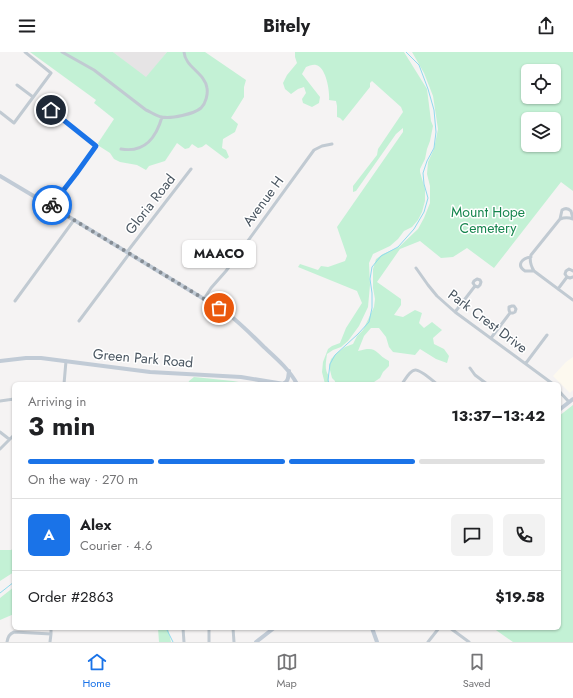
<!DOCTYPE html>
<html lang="en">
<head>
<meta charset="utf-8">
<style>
	body { margin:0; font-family:Jost,sans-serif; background:#f2f2f2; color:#202124; height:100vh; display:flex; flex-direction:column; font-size:15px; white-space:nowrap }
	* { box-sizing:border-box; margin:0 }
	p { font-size:13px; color:#757577 }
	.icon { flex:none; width:22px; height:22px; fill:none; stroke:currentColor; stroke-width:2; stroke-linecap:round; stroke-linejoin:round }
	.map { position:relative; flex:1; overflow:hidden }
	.side { position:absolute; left:12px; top:330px; width:549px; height:248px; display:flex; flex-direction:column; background:#fff; border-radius:6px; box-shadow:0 1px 3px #0004 }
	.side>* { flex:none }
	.fabs { position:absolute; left:521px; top:12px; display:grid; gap:8px }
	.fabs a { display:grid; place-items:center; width:40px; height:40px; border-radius:6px; background:#fff; box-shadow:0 1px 3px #0004; font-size:20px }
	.pin { position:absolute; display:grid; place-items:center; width:34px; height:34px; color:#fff; margin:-17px; border:2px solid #fff; border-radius:50%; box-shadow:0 1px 4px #0007 }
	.courier { position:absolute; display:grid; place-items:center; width:40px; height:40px; margin:-20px; border:3px solid #1a73e8; border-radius:50%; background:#fff; color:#222; box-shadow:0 1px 5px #0007 }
	.bubble { position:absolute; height:28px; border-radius:6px; background:#fff; box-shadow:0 1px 3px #0004; font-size:13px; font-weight:700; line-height:28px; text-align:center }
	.head em { font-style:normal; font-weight:700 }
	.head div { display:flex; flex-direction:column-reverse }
	.head { display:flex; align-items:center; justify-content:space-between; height:68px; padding:0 16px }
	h1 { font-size:26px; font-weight:700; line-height:30px }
	.bar { display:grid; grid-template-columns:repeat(4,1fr); gap:6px 4px; align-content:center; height:48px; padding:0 16px }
	.bar i { height:5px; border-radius:3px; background:#e0e0e0 }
	.bar .current { background:#1a73e8 }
	.bar p { grid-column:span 4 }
	.line { display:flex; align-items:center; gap:10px; padding:0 16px; border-top:1px solid #e0e0e0 }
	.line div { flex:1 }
	.round { display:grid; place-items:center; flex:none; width:42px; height:42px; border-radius:6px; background:#f2f2f2 }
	header { display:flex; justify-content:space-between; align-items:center; height:52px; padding:0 16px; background:#fff; font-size:18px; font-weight:700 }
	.tabs { display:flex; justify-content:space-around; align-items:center; height:56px; border-top:1px solid #e0e0e0; background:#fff; font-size:11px; color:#757577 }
	.tabs a { display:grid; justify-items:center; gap:2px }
	.tabs .current { color:#1a73e8 }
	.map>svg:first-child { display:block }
</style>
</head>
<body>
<header><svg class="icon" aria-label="menu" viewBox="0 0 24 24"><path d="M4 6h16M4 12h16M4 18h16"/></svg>Bitely<svg class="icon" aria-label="share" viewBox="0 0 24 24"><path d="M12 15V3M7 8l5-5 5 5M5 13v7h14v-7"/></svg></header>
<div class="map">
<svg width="573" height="590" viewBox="0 0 573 590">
	<rect width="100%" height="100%" fill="#f5f3f3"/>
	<path fill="#fdf9ef" d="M573,305v33l-3,3 -17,-17 13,-14z"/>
	<path fill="#e6e4e5" d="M113,0h54l-21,26z"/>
	<path fill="#c3f1d5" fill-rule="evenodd" d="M30,0h83l33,25 21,-25h38l41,28 -2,7v10l-13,21 7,6 -3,8 -12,7 -1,9 4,2 3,7 -3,2 -20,-15 -4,3 -4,1 -6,-4 -3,4 -4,1 -8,-6 -12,18 -16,5 -3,4 -9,-5 -17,-3 -6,-3 -4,-6 -11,-7 -1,-3 16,-24 -20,-16 2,-3z
		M295,0h109l23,37 4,32 2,5 -3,15 -3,8 -2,10 -5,10v3l5,17v12l-3,11 -4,8 -6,7 -8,4 -6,8 -8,7 -17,8 -4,9 1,22 -2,22 -9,19 -11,15 -7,6 -8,3 -6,4c-1,8 -3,16 2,22l-1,8h-3l-3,-12 1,-10 5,-13 4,-3 8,-3 6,-15 16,-25 -5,-12 -59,-24 2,-3 18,6 3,-4 7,1 17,-6 2,-5 -10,-29 66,-95v-4l-7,6 -40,57 -3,1v-6l24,-31 1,-6 25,-37 -2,-5 -29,-26 -2,2v4l-27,34 -3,-3 -3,-1v-11l-1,-5 -7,-1c1,-9 -3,-33 -13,-35 -3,-1 -7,1 -10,2l-4,7 18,23 -1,6 -7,4 -9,-4 -1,-4 4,-6 -2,-6 -6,2 -7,5 -6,-5 -2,-6 4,-8 10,-12 -2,-6z
		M412,0h161v139l-12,-9 -67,86 -27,-20 -14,9 -12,1 -21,-17 -20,8 -23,33 24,17v6l-7,10 9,2 12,-7 7,3 -3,10 5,5 8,-6 10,8 -9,8 1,6 10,5 5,7 -2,7 -11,-4 -16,-10 -5,6 -22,-3 -4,-5 -3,-10 -7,-9h-8l-7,8 -6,15c20,-6 16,2 31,10v5l-6,6 -3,6 -9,6h-36v-3l-3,-3 -3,-12 2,-7 6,-6 8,-6 8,-3 4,-8 6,-6 11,-23 1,-8 -2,-11v-19l3,-10 7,-5 16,-7 19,-18 6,-11 6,-15v-17l-3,-12 1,-12 6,-13 4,-20 -5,-33 -9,-23zM528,19h26v26h-26zM528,67h26v26h-26z
		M194,325l39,4 17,3h-62l1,-3z
		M573,353v237h-60l-20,-14h66v-212z
		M14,496v24l-14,9v-31h11z
		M14,535v27l-14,6v-22z
		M158,576h10l3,14h-12z"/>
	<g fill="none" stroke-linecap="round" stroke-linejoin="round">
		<path stroke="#90daee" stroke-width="1" d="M329,332l-1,-4 2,-16 5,-9 23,-21 11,-12 3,-14v-15l-2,-14 2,-12 9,-11 17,-9 16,-18 10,-17 4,-14 -4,-14 -1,-11 4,-12 7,-13 2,-16 -2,-22 -6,-21 -9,-24 -13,-13
			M0,541l14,-11
			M166,576l7,14"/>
		<path stroke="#c1cad2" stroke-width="3" d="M62,0l32,18 52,40c5,2 10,6 16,7 9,2 32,-3 39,-9 5,-5 7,-14 6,-20 -2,-15 -22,-21 -23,-36
			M17,33l16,12
			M40,49l56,45 -20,28 -25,32
			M0,60l14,11 37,-50 -26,-21
			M121,97c24,4 35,-11 41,-32
			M560,167l2,-9c3,-2 6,-2 9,1l2,8
			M573,167c-5,-2 -8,-2 -13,0l-29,36c-2,6 0,11 3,16l39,29
			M127,200l64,-83
			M531,205c-9,1 -15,8 -6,14h9
			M416,216l12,17 9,11 18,16 98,72
			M567,225l-2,-3 1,-3 3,-2 4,2
			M567,225l3,1 3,-1
			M558,237l9,-12
			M204,247l7,-11 15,-17 88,-121 8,-4 10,-2
			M15,249l59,-81
			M455,260l20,-26 3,1 2,-2 1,-3 -1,-2 -3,-1 -3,2 -1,2 2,3
			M79,269l50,-67
			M491,286l19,-25h3l2,-1 1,-3 -2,-3h-2l-3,1v3l1,3
			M526,311l21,-28
			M470,316l5,7 12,9
			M64,332l2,-23
			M402,332c3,-4 7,-13 13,-14 5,-1 18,11 22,14
			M559,339l10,11
			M0,349l14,-2
			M0,380l9,7
			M0,397l14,-14
			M183,576l1,14
			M209,576v14
			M233,576l1,14
			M450,576l19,14
			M7,590c1,-5 2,-8 7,-10l37,2v-6
			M50,590l1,-8
			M428,590l11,-14"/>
		<path stroke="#c1cbd6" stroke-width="4" d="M0,124l74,44 153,93c13,10 25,22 37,34 12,11 25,22 33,37
			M0,309l26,-3h15l109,14 91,5 43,7
			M283,332c6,-3 5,-7 6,-13
			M559,358l14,-11
			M372,576l5,14
			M256,590l18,-14"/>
	</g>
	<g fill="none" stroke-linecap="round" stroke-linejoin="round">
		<path stroke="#868d94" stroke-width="4" stroke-dasharray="0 7.2" d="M52,153l-1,1 168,102"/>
		<path stroke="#1a73e8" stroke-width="5" d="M51,58l45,36 -20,28 -24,31"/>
	</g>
	<g text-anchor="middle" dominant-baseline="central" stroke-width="3" stroke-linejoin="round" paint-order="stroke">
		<g font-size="14" fill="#4a5661" stroke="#fff">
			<text transform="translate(263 149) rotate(-54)">Avenue H</text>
			<text transform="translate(150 152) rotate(-52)">Gloria Road</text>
			<text transform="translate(488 269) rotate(37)">Park Crest Drive</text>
			<text transform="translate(143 306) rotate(5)">Green Park Road</text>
		</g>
		<g font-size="14" fill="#17864f" stroke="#fff">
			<text x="488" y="160">Mount Hope<tspan x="488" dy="16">Cemetery</tspan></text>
		</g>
	</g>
</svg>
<div class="fabs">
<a><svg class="icon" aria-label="locate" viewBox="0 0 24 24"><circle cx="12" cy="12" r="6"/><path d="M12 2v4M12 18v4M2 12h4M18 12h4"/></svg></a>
<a><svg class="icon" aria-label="layers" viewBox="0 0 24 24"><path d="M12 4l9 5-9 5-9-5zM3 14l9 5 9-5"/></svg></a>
</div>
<div class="pin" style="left:219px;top:256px;background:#ea580c"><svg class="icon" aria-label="bag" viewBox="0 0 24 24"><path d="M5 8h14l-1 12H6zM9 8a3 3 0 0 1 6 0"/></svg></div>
<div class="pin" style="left:51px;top:58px;background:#1f2937"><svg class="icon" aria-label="home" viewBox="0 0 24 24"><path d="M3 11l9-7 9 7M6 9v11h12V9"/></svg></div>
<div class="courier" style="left:52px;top:153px"><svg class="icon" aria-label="bike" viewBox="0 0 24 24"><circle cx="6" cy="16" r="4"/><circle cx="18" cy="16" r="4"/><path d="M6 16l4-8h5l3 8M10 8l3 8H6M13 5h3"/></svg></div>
<div class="bubble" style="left:182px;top:188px;width:74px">MAACO</div>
<section class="side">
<div class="head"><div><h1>3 min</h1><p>Arriving in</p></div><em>13:37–13:42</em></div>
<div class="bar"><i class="current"></i><i class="current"></i><i class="current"></i><i></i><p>On the way · 270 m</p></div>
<div class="line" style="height:72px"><b class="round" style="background:#1a73e8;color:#fff">A</b><div><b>Alex</b><p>Courier · 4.6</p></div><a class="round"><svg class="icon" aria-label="chat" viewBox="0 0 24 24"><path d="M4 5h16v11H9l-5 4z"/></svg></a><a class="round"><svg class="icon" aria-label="phone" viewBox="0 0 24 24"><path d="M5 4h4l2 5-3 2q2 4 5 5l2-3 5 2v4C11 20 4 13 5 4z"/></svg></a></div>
<div class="line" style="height:52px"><div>Order #2863</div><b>$19.58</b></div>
</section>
</div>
<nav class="tabs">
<a class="current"><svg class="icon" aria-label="home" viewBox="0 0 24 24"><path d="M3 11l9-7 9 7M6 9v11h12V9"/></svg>Home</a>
<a><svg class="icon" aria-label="map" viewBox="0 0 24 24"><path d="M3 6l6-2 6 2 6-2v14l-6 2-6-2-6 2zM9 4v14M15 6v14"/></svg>Map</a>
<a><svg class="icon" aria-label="saved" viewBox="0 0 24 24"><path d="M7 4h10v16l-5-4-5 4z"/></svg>Saved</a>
</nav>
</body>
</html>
